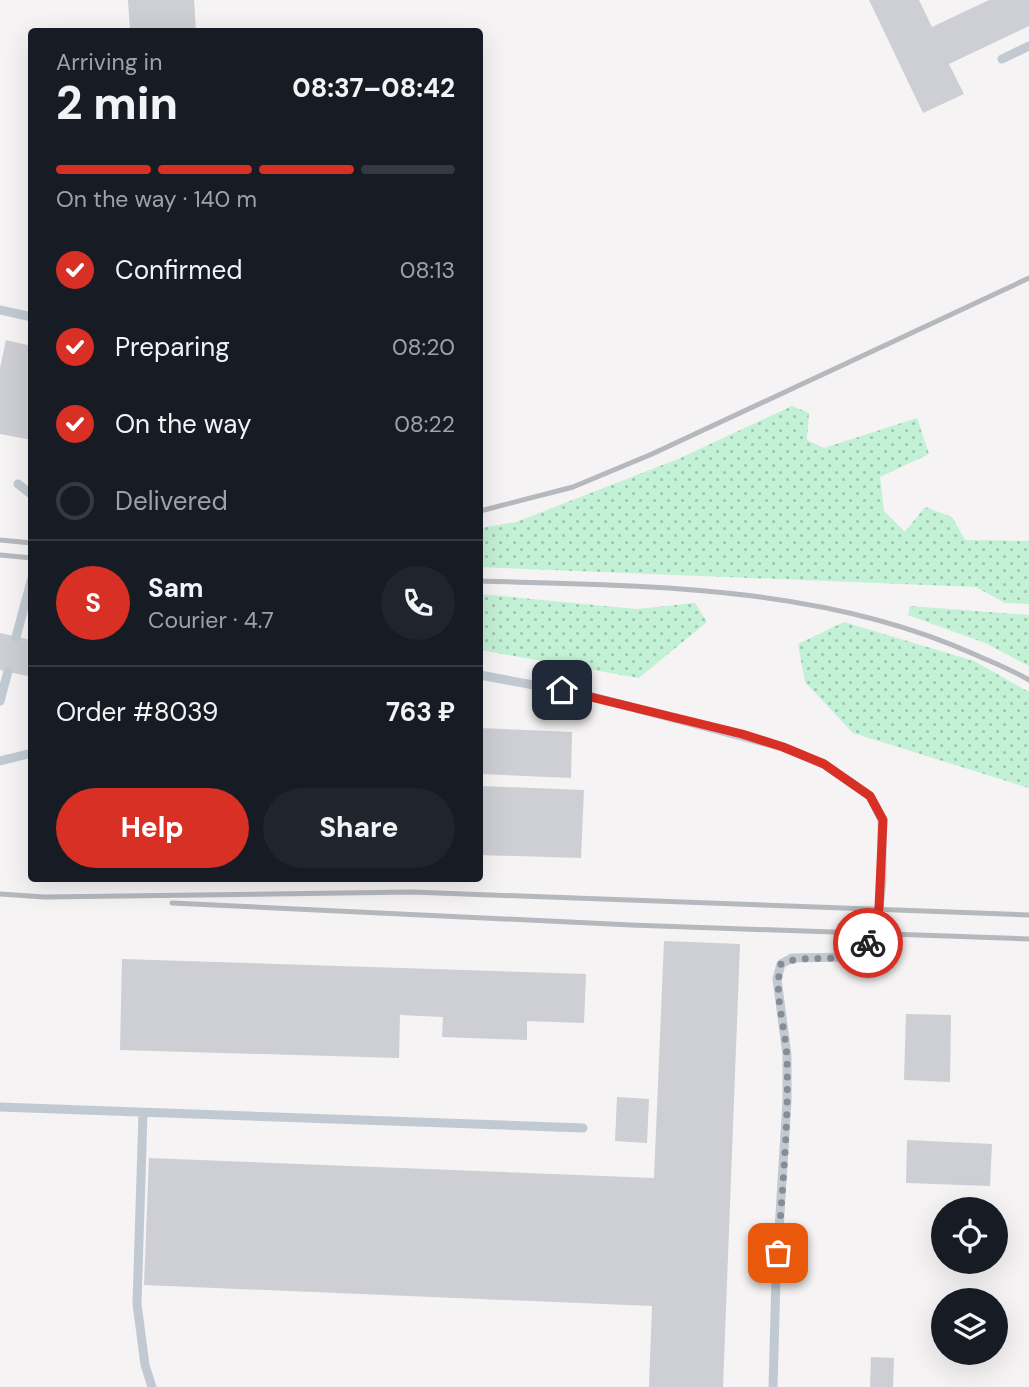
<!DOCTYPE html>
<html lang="en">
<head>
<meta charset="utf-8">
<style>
	body { margin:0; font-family:"DM Sans",sans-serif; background:#20242c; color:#f1f3f6; height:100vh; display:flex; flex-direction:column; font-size:26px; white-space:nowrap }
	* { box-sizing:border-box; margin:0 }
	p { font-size:23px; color:#9ea1a6 }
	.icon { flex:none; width:38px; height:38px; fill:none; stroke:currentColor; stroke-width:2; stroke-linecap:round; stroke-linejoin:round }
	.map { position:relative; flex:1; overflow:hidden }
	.details { position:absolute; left:28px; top:28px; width:455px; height:854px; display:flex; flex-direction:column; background:#171b24; border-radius:7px; box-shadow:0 7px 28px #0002 }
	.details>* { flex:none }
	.tools { position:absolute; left:931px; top:1197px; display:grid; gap:14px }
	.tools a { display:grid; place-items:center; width:77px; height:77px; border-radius:50%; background:#171b24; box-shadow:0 7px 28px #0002; font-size:35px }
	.pin { position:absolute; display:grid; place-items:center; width:60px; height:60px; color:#fff; margin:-30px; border-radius:14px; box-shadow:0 4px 10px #0006 }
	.courier { position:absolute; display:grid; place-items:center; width:70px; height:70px; margin:-35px; border:5px solid #d93025; border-radius:50%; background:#fff; color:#222; box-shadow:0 2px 9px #0007 }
	.head em { font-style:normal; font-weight:800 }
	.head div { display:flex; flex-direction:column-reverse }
	.head { display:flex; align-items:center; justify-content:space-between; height:119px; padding:0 28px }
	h1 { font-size:46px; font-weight:800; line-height:52px }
	.bar { display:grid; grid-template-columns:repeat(4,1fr); gap:10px 7px; align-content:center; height:84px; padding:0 28px }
	.bar i { height:9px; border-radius:5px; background:#363941 }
	.bar .active { background:#d93025 }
	.bar p { grid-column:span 4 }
	.line { display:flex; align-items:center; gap:18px; padding:0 28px; border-top:2px solid #363941 }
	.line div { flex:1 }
	.round { display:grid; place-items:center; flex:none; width:74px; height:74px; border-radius:37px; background:#20242c }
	ol { padding:0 28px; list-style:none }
	li { display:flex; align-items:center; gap:21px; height:77px }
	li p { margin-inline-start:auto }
	li .icon { padding:7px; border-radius:50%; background:#d93025; color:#fff; stroke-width:4 }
	li:last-child { color:#9ea1a6 }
	li i { width:38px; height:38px; border:4px solid #363941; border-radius:50% }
	.button { display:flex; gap:14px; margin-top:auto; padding:14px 28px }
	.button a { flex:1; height:80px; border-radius:42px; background:#d93025; color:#fff; font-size:28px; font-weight:800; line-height:80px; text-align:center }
	.button a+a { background:#20242c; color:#f1f3f6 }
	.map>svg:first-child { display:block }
</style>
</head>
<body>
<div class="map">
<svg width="1029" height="1387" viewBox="0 0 1029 1387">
	<defs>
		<pattern id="grass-dots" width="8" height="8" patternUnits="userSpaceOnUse" patternTransform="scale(1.75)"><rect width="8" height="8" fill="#c3f1d5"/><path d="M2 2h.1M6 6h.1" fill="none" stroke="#a0c6b0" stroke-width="1.8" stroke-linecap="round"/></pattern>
	</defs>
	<rect width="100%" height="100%" fill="#f5f3f3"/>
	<path fill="url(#grass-dots)" d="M792,406l17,7 -2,27 17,8 93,-30 12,36 -49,23 4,34 21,21 20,-25 27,10 13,23 64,1v63l-24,-1 -29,-16 -496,-20v-39l36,-6 162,-63z
		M480,594l157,15 58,-6 12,19 -68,56 -159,-28z
		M910,606l119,9v51l-44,-23 -77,-28z
		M844,622l130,39 55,31v96l-176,-55 -48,-51 -7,-38z"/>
	<path fill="#cdcfd5" d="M128,0h66l2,32h-66z
		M869,0h50l13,27 57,-27h40v26l-80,38 15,30 -41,19z
		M6,340l26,6v94l-32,-6v-66z
		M0,633l32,7v37l-32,-7z
		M480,728l92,4 -1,46 -91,-4z
		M480,786l104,4 -3,68 -101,-3z
		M664,941l76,3 -17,443h-74l3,-81 -508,-21 5,-127 505,20z
		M122,959l464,15 -2,49 -57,-2v19l-85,-3 1,-20 -43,-2 -1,43 -279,-8z
		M906,1014l45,1 -1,67 -46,-2z
		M617,1097l32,2 -2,44 -32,-2z
		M907,1140l85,4 -2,42 -84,-3z
		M871,1357l23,1 -1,29h-23z"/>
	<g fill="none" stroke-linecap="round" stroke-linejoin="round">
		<path stroke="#c1cad2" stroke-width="9" d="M1002,59l27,-13
			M0,310l32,7
			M18,484l14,11
			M16,637l16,-59
			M480,675l106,20 197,52 41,17 46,32 12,24v60l-3,29 -12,37 -7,7 -11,4 -57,1 -11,6 -4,15 10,76v46l-11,177 -3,109
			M0,701l8,-30
			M0,761l32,-8
			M0,1107l583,21
			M143,1113l-6,191 8,61 7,22"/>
		<path stroke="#b5b8bd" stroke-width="5" d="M480,511l93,-24 79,-33 377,-176
			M0,540l32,3
			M0,555l32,3
			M480,581c166,5 342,4 496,74 18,8 36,15 53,25
			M0,894l45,3 367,-5 617,23
			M172,903l459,22 398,14"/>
	</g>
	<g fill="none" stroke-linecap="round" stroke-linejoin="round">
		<path stroke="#868d94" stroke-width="7" stroke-dasharray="0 12.6" d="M778,1253c4,-64 11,-129 9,-194 -1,-31 -14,-64 -6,-95 26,-13 71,5 87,-21"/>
		<path stroke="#d93025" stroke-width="9" d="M562,690l180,44 41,13 41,17 46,32 13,24 -4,88 -11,35"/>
	</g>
</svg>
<div class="tools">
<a><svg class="icon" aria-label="locate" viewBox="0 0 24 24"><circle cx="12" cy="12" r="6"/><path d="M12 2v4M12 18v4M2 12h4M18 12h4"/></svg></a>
<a><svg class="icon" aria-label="layers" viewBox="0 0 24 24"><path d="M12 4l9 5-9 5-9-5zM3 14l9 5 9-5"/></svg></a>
</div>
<div class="pin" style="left:778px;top:1253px;background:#ea580c"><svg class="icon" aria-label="bag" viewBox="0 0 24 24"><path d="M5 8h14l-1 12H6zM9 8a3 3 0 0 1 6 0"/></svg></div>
<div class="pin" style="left:562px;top:690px;background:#1f2937"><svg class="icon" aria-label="home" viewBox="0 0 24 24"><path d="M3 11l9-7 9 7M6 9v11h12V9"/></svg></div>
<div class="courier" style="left:868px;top:943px"><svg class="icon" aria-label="bike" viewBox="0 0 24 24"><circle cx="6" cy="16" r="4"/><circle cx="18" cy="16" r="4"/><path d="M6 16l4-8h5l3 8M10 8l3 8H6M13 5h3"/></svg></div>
<section class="details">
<div class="head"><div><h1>2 min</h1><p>Arriving in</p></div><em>08:37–08:42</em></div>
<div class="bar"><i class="active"></i><i class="active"></i><i class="active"></i><i></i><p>On the way · 140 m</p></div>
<ol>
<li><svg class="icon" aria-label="check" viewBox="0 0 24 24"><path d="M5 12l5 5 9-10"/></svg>Confirmed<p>08:13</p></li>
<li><svg class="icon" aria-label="check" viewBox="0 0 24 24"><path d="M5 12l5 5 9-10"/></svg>Preparing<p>08:20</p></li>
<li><svg class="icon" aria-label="check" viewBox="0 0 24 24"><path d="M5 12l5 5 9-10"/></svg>On the way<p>08:22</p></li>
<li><i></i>Delivered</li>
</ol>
<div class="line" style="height:126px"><b class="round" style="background:#d93025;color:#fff">S</b><div><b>Sam</b><p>Courier · 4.7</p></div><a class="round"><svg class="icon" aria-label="phone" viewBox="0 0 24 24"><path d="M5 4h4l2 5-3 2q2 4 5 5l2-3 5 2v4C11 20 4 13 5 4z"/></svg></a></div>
<div class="line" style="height:91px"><div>Order #8039</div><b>763 ₽</b></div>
<div class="button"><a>Help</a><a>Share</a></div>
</section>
</div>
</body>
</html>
